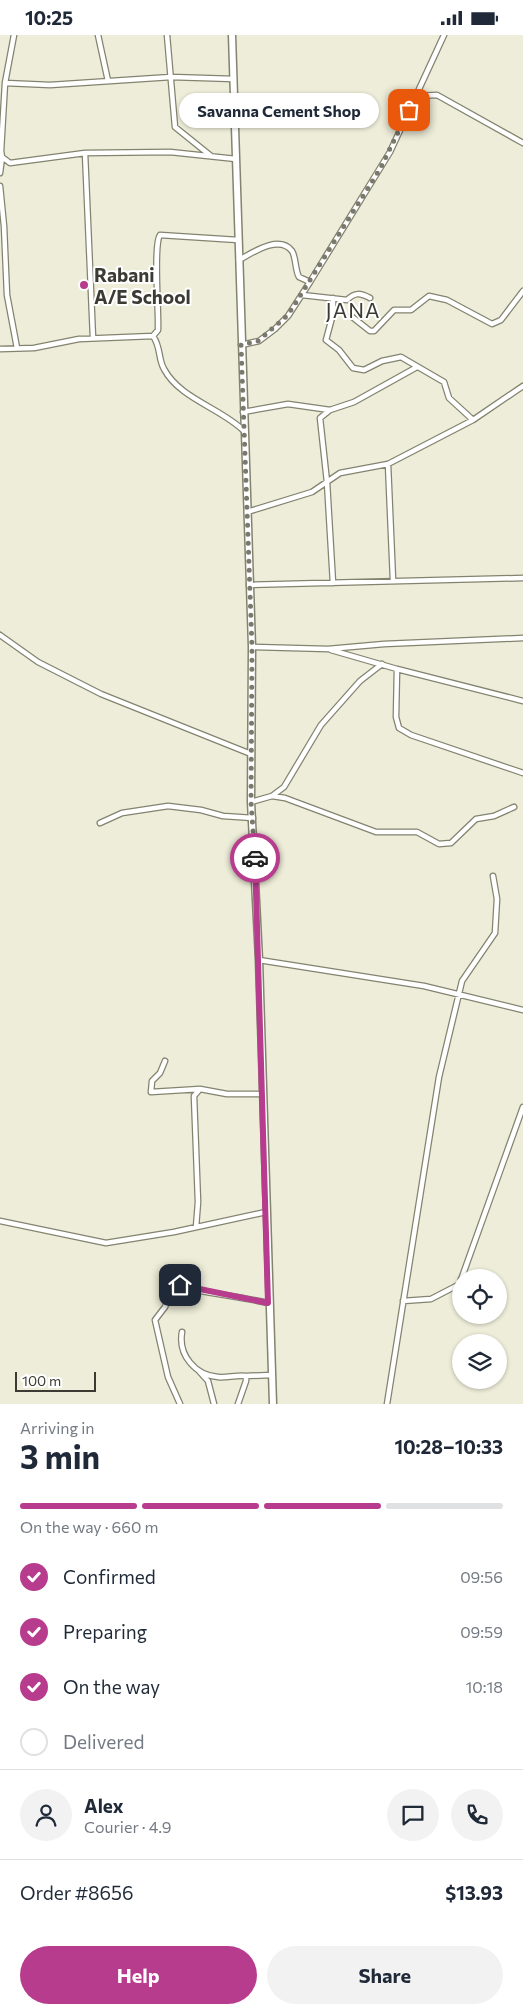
<!DOCTYPE html>
<html lang="en">
<head>
<meta charset="utf-8">
<style>
	body { margin:0; font-family:Commissioner,sans-serif; background:#f2f2f3; color:#1f2937; height:100vh; display:flex; flex-direction:column; font-size:19px; white-space:nowrap }
	* { box-sizing:border-box; margin:0 }
	p { font-size:16px; color:#747a83 }
	.icon { flex:none; width:28px; height:28px; fill:none; stroke:currentColor; stroke-width:2; stroke-linecap:round; stroke-linejoin:round }
	.map { position:relative; height:1369px; overflow:hidden }
	.details { display:flex; flex-direction:column; background:#fff; flex:1 }
	.details>* { flex:none }
	.fabs { position:absolute; left:452px; top:1234px; display:grid; gap:10px }
	.fabs a { display:grid; place-items:center; width:55px; height:55px; border-radius:50%; background:#fff; box-shadow:0 1px 4px #0004; font-size:25px }
	.scale { position:absolute; left:15px; bottom:12px; width:81px; box-sizing:border-box; padding-left:5px; border:2px solid #3b3b33; border-top:0; font-size:14px; line-height:18px; white-space:nowrap; color:#3b3b33; -webkit-text-stroke:4px #fff; paint-order:stroke }
	.pin { position:absolute; display:grid; place-items:center; width:42px; height:42px; color:#fff; margin:-21px; border-radius:10px; box-shadow:0 2px 8px #0006 }
	.courier { position:absolute; display:grid; place-items:center; width:50px; height:50px; margin:-25px; border:4px solid #b83c8d; border-radius:50%; background:#fff; color:#222; box-shadow:0 1px 6px #0007 }
	.bubble { position:absolute; height:35px; border-radius:18px; background:#fff; box-shadow:0 1px 4px #0004; font-size:16px; font-weight:700; line-height:35px; text-align:center }
	.headline em { font-style:normal; font-weight:700 }
	.headline div { display:flex; flex-direction:column-reverse }
	.headline { display:flex; align-items:center; justify-content:space-between; height:85px; padding:0 20px }
	h1 { font-size:32px; font-weight:700; line-height:38px }
	.bar { display:grid; grid-template-columns:repeat(4,1fr); gap:8px 5px; align-content:center; height:60px; padding:0 20px }
	.bar i { height:6px; border-radius:4px; background:#e0e1e3 }
	.bar .active { background:#b83c8d }
	.bar p { grid-column:span 4 }
	.line { display:flex; align-items:center; gap:12px; padding:0 20px; border-top:1px solid #e0e1e3 }
	.line div { flex:1 }
	.round { display:grid; place-items:center; flex:none; width:52px; height:52px; border-radius:26px; background:#f2f2f3 }
	ol { padding:0 20px; list-style:none }
	li { display:flex; align-items:center; gap:15px; height:55px }
	li p { margin-inline-start:auto }
	li .icon { padding:5px; border-radius:50%; background:#b83c8d; color:#fff; stroke-width:4 }
	li:last-child { color:#747a83 }
	li i { width:28px; height:28px; border:2px solid #e0e1e3; border-radius:50% }
	.button { display:flex; gap:10px; margin-top:auto; padding:10px 20px }
	.button a { flex:1; height:58px; border-radius:30px; background:#b83c8d; color:#fff; font-size:20px; font-weight:700; line-height:58px; text-align:center }
	.button a+a { background:#f2f2f3; color:#1f2937 }
	.status { display:flex; justify-content:space-between; align-items:center; height:35px; padding:0 25px; background:#fff; direction:ltr }
	.status svg { height:14px; fill:currentColor }
	.map>svg:first-child { display:block }
</style>
</head>
<body>
<div class="status"><b>10:25</b><svg viewBox="0 0 49 12"><path d="M0 12V9h3v3zM5 12V6h3v6zM10 12V3h3v9zM15 12V0h3v12zM26 1h20v11H26zM47 4h2v5h-2z"/></svg></div>
<div class="map">
<svg width="523" height="1369" viewBox="0 0 523 1369">
	<rect width="100%" height="100%" fill="#eeedd9"/>
	<g fill="none" stroke-linecap="round" stroke-linejoin="round">
		<g stroke="#838370" stroke-width="7">
			<path id="street" d="M14,0l-9,48 -4,68 1,6 8,6 75,-10 85,-1 66,7
				M98,0l10,46
				M167,0l8,92 36,29
				M5,48l45,2 121,-8 63,2
				M415,61l22,-1 86,48
				M85,118l8,185
				M0,138l2,-16
				M0,151l4,40 3,69 10,53
				M239,225c13,-7 40,-26 53,-9 4,6 3,19 7,26l11,5
				M302,260l45,5c8,-8 13,-7 23,-2
				M333,263v16l-7,26 13,10 14,18 11,2 18,-9 19,-4 43,25 5,16 24,22
				M351,281l19,15h4l20,-21h17l18,-14 18,4 45,24 9,-4 22,-29
				M153,301l5,-6c1,-18 -5,-85 2,-95l78,5
				M241,310l18,-4 16,-12 13,-13 22,-34 80,-130 54,-117
				M0,314l34,-1 45,-9 74,-3c8,11 5,23 11,33 16,30 57,39 80,62
				M330,375l-10,8 7,64 6,101
				M243,377l45,-8 42,6 24,-8 63,-35
				M388,429l5,116
				M247,477l65,-20 28,-19 48,-9 85,-44 50,-34
				M249,550l274,-7
				M0,600l38,27 63,32 150,60
				M252,612l76,2 56,-5 139,-6
				M331,615l66,19 126,32
				M397,634l-1,48 3,11 12,7 112,38
				M272,761l13,2 91,34h41l22,12 12,-1 25,-24 18,-3 20,-9
				M251,767l21,-6 12,-9 37,-62 39,-44 22,-17
				M100,788l22,-10 46,-7 33,4 22,6 30,2
				M259,925l165,26 99,24
				M165,1026l-5,12 -8,8 -1,11 49,-3
				M0,1186l106,22 68,-11 92,-20
				M196,1192l2,-25 -4,-106 6,-7 27,5h35
				M462,1242l61,-170
				M403,1266l28,-2 29,-15 1,-5
				M182,1297c-4,23 13,43 36,45 8,1 18,-2 28,-1
				M198,1335l10,11 6,23
				M180,1369l-12,-27 -13,-57 10,-13 8,-20c9,-2 18,3 28,4 22,4 45,7 67,12
				M238,1369l8,-23v-5l26,-1
				M387,1369l52,-327 23,-96 33,-48 2,-34 -4,-23"/>
		</g>
		<g stroke="#838370" stroke-width="9">
			<path id="secondary" d="M232,0l20,612 -1,155 8,158 14,444"/>
		</g>
		<use href="#street" stroke="#fff" stroke-width="4.5"/>
		<use href="#secondary" stroke="#fff" stroke-width="6"/>
	</g>
	<g fill="none" stroke-linecap="round" stroke-linejoin="round">
		<path stroke="#7a796d" stroke-width="5" stroke-dasharray="0 9" d="M255,823l-4,-56 1,-155 -11,-302 17,-4 30,-26 92,-146 29,-59"/>
		<path stroke="#b83c8d" stroke-width="6" d="M180,1250l88,18 -13,-445"/>
	</g>
	<circle fill="#b83c8d" stroke="#fff" stroke-width="2" cx="84" cy="250" r="5"/>
	<g text-anchor="middle" dominant-baseline="central" stroke-width="4" stroke-linejoin="round" paint-order="stroke">
		<g font-size="19" font-weight="bold" fill="#3b3b33" stroke="#fff" text-anchor="start">
			<text x="94" y="239">Rabani<tspan x="94" dy="22">A/E School</tspan></text>
		</g>
		<g font-size="21" letter-spacing="1" fill="#3b3b33" stroke="#fff">
			<text x="353" y="274">JANA</text>
		</g>
	</g>
</svg>
<div class="fabs">
<a><svg class="icon" aria-label="locate" viewBox="0 0 24 24"><circle cx="12" cy="12" r="6"/><path d="M12 2v4M12 18v4M2 12h4M18 12h4"/></svg></a>
<a><svg class="icon" aria-label="layers" viewBox="0 0 24 24"><path d="M12 4l9 5-9 5-9-5zM3 14l9 5 9-5"/></svg></a>
</div>
<div class="scale">100 m</div>
<div class="pin" style="left:409px;top:75px;background:#ea580c"><svg class="icon" aria-label="bag" viewBox="0 0 24 24"><path d="M5 8h14l-1 12H6zM9 8a3 3 0 0 1 6 0"/></svg></div>
<div class="pin" style="left:180px;top:1250px;background:#1f2937"><svg class="icon" aria-label="home" viewBox="0 0 24 24"><path d="M3 11l9-7 9 7M6 9v11h12V9"/></svg></div>
<div class="courier" style="left:255px;top:823px"><svg class="icon" aria-label="car" viewBox="0 0 24 24"><path d="M5 17H2v-5l4-1 3-4h7l3 4 3 1v5h-3M9 17h6M6 11h13"/><circle cx="7" cy="17" r="2"/><circle cx="17" cy="17" r="2"/></svg></div>
<div class="bubble" style="left:179px;top:58px;width:200px">Savanna Cement Shop</div>
</div>
<section class="details">
<div class="headline"><div><h1>3 min</h1><p>Arriving in</p></div><em>10:28–10:33</em></div>
<div class="bar"><i class="active"></i><i class="active"></i><i class="active"></i><i></i><p>On the way · 660 m</p></div>
<ol>
<li><svg class="icon" aria-label="check" viewBox="0 0 24 24"><path d="M5 12l5 5 9-10"/></svg>Confirmed<p>09:56</p></li>
<li><svg class="icon" aria-label="check" viewBox="0 0 24 24"><path d="M5 12l5 5 9-10"/></svg>Preparing<p>09:59</p></li>
<li><svg class="icon" aria-label="check" viewBox="0 0 24 24"><path d="M5 12l5 5 9-10"/></svg>On the way<p>10:18</p></li>
<li><i></i>Delivered</li>
</ol>
<div class="line" style="height:90px"><a class="round"><svg class="icon" aria-label="person" viewBox="0 0 24 24"><circle cx="12" cy="8" r="4"/><path d="M4 21q1-7 8-7t8 7"/></svg></a><div><b>Alex</b><p>Courier · 4.9</p></div><a class="round"><svg class="icon" aria-label="chat" viewBox="0 0 24 24"><path d="M4 5h16v11H9l-5 4z"/></svg></a><a class="round"><svg class="icon" aria-label="phone" viewBox="0 0 24 24"><path d="M5 4h4l2 5-3 2q2 4 5 5l2-3 5 2v4C11 20 4 13 5 4z"/></svg></a></div>
<div class="line" style="height:65px"><div>Order #8656</div><b>$13.93</b></div>
<div class="button"><a>Help</a><a>Share</a></div>
</section>
</body>
</html>
